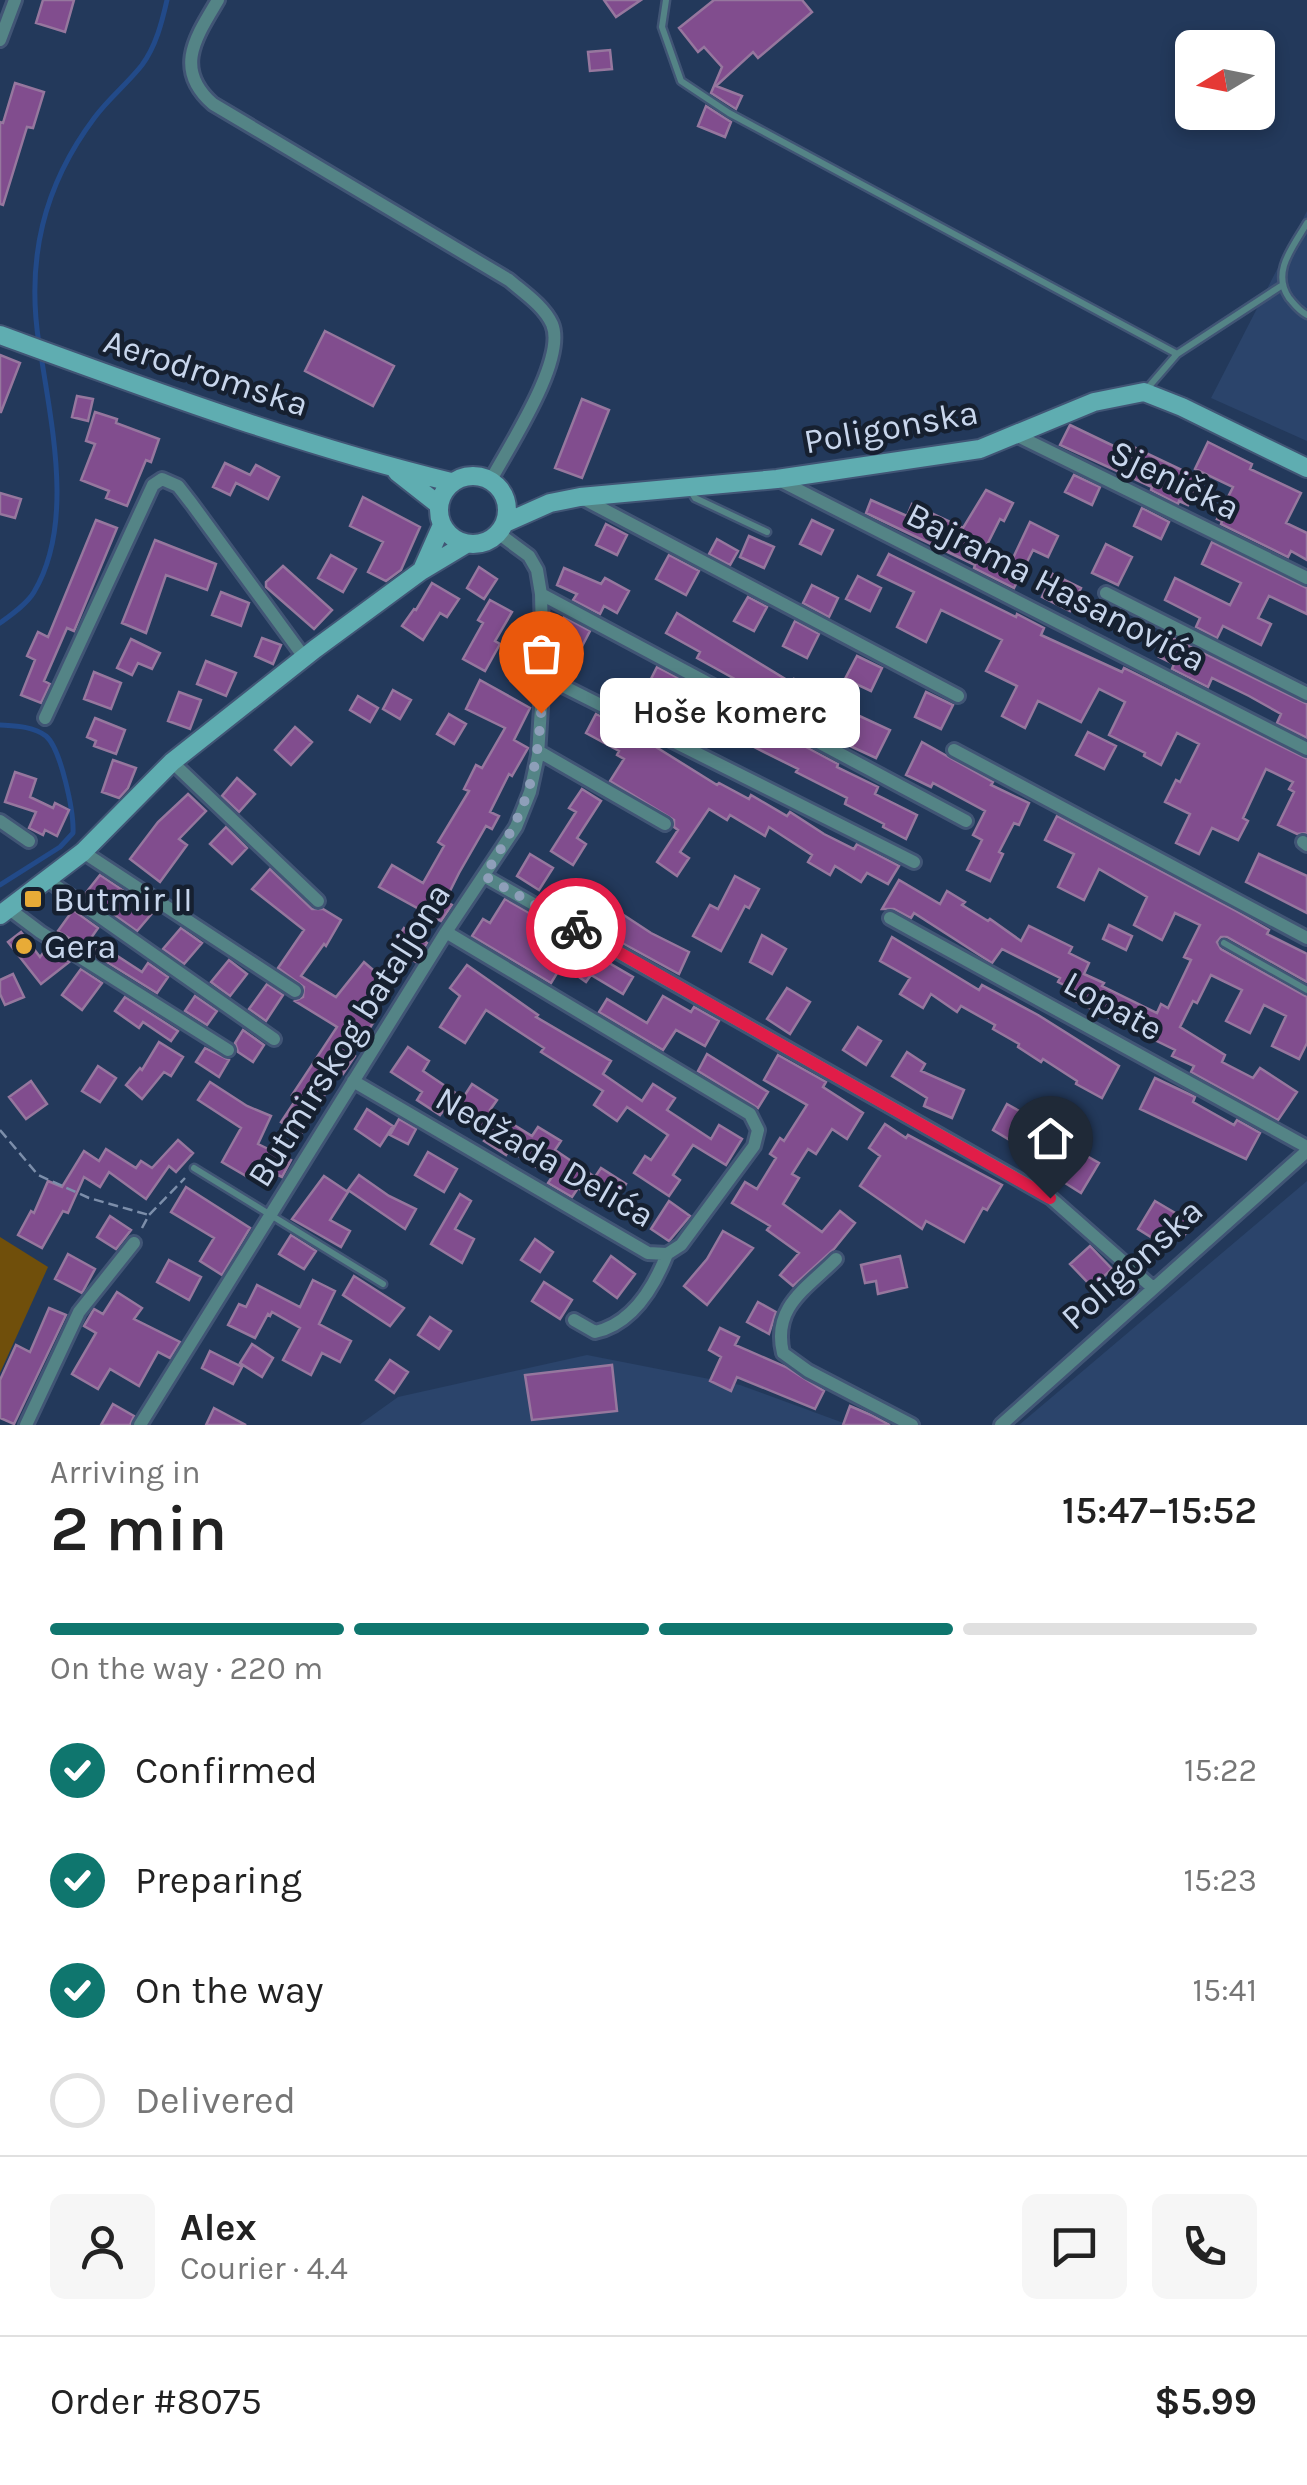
<!DOCTYPE html>
<html lang="en">
<head>
<meta charset="utf-8">
<style>
	body { margin:0; font-family:Karla,sans-serif; background:#f6f6f6; color:#222; height:100vh; display:flex; flex-direction:column; font-size:38px; white-space:nowrap }
	* { box-sizing:border-box; margin:0 }
	p { font-size:32px; color:#767676 }
	.icon { flex:none; width:55px; height:55px; fill:none; stroke:currentColor; stroke-width:2; stroke-linecap:round; stroke-linejoin:round }
	.map { position:relative; height:1425px; overflow:hidden }
	.side { display:flex; flex-direction:column; background:#fff; flex:1 }
	.side>* { flex:none }
	.needle { width:65px; rotate:260deg }
	.buttons { position:absolute; left:1175px; top:30px; display:grid; gap:20px }
	.buttons a { display:grid; place-items:center; width:100px; height:100px; border-radius:15px; background:#fff; box-shadow:0 5px 15px #0003; font-size:50px }
	.pin { position:absolute; display:grid; place-items:center; width:85px; height:85px; color:#fff; margin:-102px -42px; border-radius:50% 50% 50% 0; rotate:-45deg; box-shadow:0 0 10px #0007 }
	.pin .icon { rotate:45deg }
	.courier { position:absolute; display:grid; place-items:center; width:100px; height:100px; margin:-50px; border:8px solid #e11d48; border-radius:50%; background:#fff; color:#222; box-shadow:0 2px 12px #0007 }
	.bubble { position:absolute; height:70px; border-radius:15px; background:#fff; box-shadow:0 5px 15px #0003; font-size:32px; font-weight:600; line-height:70px; text-align:center }
	.headline em { font-style:normal; font-weight:600 }
	.headline div { display:flex; flex-direction:column-reverse }
	.headline { display:flex; align-items:center; justify-content:space-between; height:170px; padding:0 50px }
	h1 { font-size:65px; font-weight:600; line-height:75px }
	.bar { display:grid; grid-template-columns:repeat(4,1fr); gap:15px 10px; align-content:center; height:120px; padding:0 50px }
	.bar i { height:12px; border-radius:8px; background:#e0e0e0 }
	.bar .on { background:#0f766e }
	.bar p { grid-column:span 4 }
	.line { display:flex; align-items:center; gap:25px; padding:0 50px; border-top:2px solid #e0e0e0 }
	.line div { flex:1 }
	.round { display:grid; place-items:center; flex:none; width:105px; height:105px; border-radius:15px; background:#f6f6f6 }
	ol { padding:0 50px; list-style:none }
	li { display:flex; align-items:center; gap:30px; height:110px }
	li p { margin-inline-start:auto }
	li .icon { padding:10px; border-radius:50%; background:#0f766e; color:#fff; stroke-width:4 }
	li:last-child { color:#767676 }
	li i { width:55px; height:55px; border:5px solid #e0e0e0; border-radius:50% }
	.map>svg:first-child { display:block }
</style>
</head>
<body>
<div class="map">
<svg width="1307" height="1425" viewBox="0 0 1307 1425">
	<rect width="100%" height="100%" fill="#23395b"/>
	<path fill="#2b446b" d="M1307,211v230l-96,-43z
		M1307,1181v244h-288z
		M587,1355l153,30 109,40h-490l39,-28z"/>
	<path fill="#704f0b" d="M0,1237l48,30 -48,106z"/>
	<g fill="none" stroke-linecap="round" stroke-linejoin="round">
		<path stroke="#224a89" stroke-width="5" d="M39,344c-13,-84 4,-158 56,-227 14,-19 33,-34 47,-52 14,-19 20,-43 25,-65
			M0,623c11,-8 27,-19 34,-31 40,-67 18,-164 7,-237
			M0,725c15,1 33,1 46,11 15,13 28,76 27,97l-13,14 -60,38"/>
	</g>
	<path fill="#814d8e" stroke="#96779e" stroke-width="2.5" d="M43,0h31l-9,32 -29,-9z
		M604,0h37l-25,17z
		M714,0h88l10,12 -54,46 -5,-6 -37,34 26,10 -6,13 -25,-16 11,-26 -18,-20 -6,5 -19,-24z
		M610,50l2,19 -22,2 -2,-19z
		M15,83l29,9 -11,36 -6,-1 -24,78 -3,-1v-82l3,1z
		M706,106l25,16 -6,15 -27,-11z
		M325,331l69,35 -21,40 -68,-35z
		M0,355l20,8 -19,49h-1z
		M77,396l16,3 -5,22 -16,-4z
		M582,399l27,11 -27,68 -27,-10z
		M95,412l22,7 -1,4 43,16 -8,23 -5,-2 -19,46 -21,-8 3,-7 -28,-11 14,-36 -9,-3z
		M1070,425l52,25 3,-7 76,36 -13,26 -9,-4 -1,3 -27,-14 1,-3 -92,-42z
		M1208,442l44,22 -2,5 51,24 -15,30 21,10v27l-16,-9 -3,6 -67,-33 1,-3 -5,-2 16,-32 -38,-18z
		M225,463l25,12 6,-10 23,12 -11,22 -32,-16 -6,12 -17,-8z
		M1074,475l26,12 -8,18 -27,-13z
		M986,490l27,13 -9,18 -4,-2 -13,26 26,13 17,-36 28,14 -10,21 -15,-7 -19,38 -40,-20 1,-3 -109,-52 5,-13 36,16 5,-12 51,24z
		M0,493l21,6 -6,19 -15,-4z
		M363,497l57,30 -19,43 -15,11 -18,-9 15,-30 -33,-16z
		M1142,508l27,14 -8,17 -27,-13z
		M96,520l21,8 -43,103 -7,-3 -23,53 6,3 -9,19 -20,-8 14,-35 -8,-4 11,-24 10,5z
		M812,520l21,10 -12,24 -21,-10z
		M606,524l21,11 -10,20 -21,-10z
		M749,536l25,11 -10,21 -24,-11z
		M717,539l21,12 -8,14 -21,-11z
		M155,540l61,24 -9,26 -41,-15 -20,58 -24,-10z
		M1212,542l95,46v26l-38,-18 -11,22 13,6 -10,21 -38,-19 -6,12 -21,-11 4,-9 -35,-18 10,-22 55,27 11,-22 -39,-19z
		M1106,544l26,13 -14,28 -26,-12z
		M889,554l127,63 1,-3 27,14 -3,7 81,37 2,-4 183,91v74l-10,1 -19,-9 16,-33 -5,-3 4,-7 -27,-13 -23,49 5,3 -10,19 -26,-12 -13,26 -23,-11 14,-29 -25,-12 11,-22 4,2 19,-38 -22,-11 -16,32 -17,-9 1,-3 -36,-18 16,-33 -26,-13 -18,33 -43,-21 -13,27 -23,-12 15,-30 -31,-15 16,-31 -61,-30 -15,32 -29,-15 17,-35 -36,-17z
		M331,555l25,14 -13,23 -25,-14z
		M669,555l30,16 -13,24 -30,-16z
		M283,566l49,44 -18,19 -48,-42v-5z
		M479,567l18,12 -13,20 -17,-11z
		M564,568l37,16 4,-6 24,13 -12,22 -13,-7 -4,8 -27,-14 4,-6 -20,-9z
		M1053,574l28,14 -11,23 -28,-14z
		M858,576l23,12 -11,23 -24,-12z
		M432,583l27,16 -12,18 -7,-4 -17,27 -21,-14 12,-17 2,1z
		M812,585l26,13 -9,19 -26,-14z
		M221,592l28,11 -8,23 -29,-11z
		M748,597l19,10 -13,24 -20,-10z
		M490,600l22,12 -17,29 5,3 -15,27 -22,-12 20,-36 -5,-3z
		M677,613l115,70 2,-4 23,12 -10,23 -34,-19 -2,4 -74,-41 3,-6 -34,-19z
		M564,617l26,14 -11,21 -26,-15z
		M795,621l24,13 -12,24 -24,-12z
		M1169,636l138,68v34l-30,-15 4,-9 -32,-18 -37,-18 -4,9 -36,-18 2,-5 -15,-7z
		M262,638l19,7 -8,19 -18,-8z
		M131,639l29,14 -8,16 -14,-6 -6,12 -15,-7z
		M857,656l25,12 -11,23 -26,-12z
		M206,661l30,12 -10,23 -29,-12z
		M657,667l21,11 -8,17 -22,-10z
		M94,672l27,11 -10,26 -27,-10z
		M480,680l50,28 -16,32 14,8 -16,28 -3,-2 -19,38 9,4 -7,13 -6,-3 -27,47 -14,28 7,4 -11,16 -62,-34 13,-22 31,18 21,-37 -6,-4 31,-51 -5,-2 12,-24 6,3 23,-40 -39,-19z
		M393,690l18,10 -11,19 -17,-10z
		M179,692l22,8 -11,29 -22,-8z
		M926,692l27,13 -12,24 -26,-12z
		M709,695l129,69 -1,3 41,20 -3,7 42,21 -11,24 -23,-12 1,-3 -39,-20 2,-6 -51,-26 2,-3 -46,-23 -26,-15 2,-3 -29,-14z
		M358,696l20,12 -8,14 -20,-12z
		M840,707l50,23 -14,28 -50,-23z
		M449,714l17,10 -12,20 -17,-10z
		M596,714l62,31 -2,2 61,38 2,-2 30,16 2,-4 36,21 3,-4 34,22 30,15 3,-5 42,22 -11,18 -21,-11 -6,9 -26,-16 -5,9 -22,-13 4,-7 -43,-28 -4,9 -35,-21 -3,5 -18,-11 -29,43 9,6 -12,18 -20,-14 21,-32 -4,-3v-7l-64,-39 14,-22 -7,-4 2,-4 -33,-18z
		M95,718l30,12 -9,24 -22,-8 2,-5 -9,-4z
		M295,727l17,15 -21,23 -16,-15z
		M1088,732l28,14 -12,23 -28,-14z
		M922,742l71,40 -2,3 38,18 -10,22 -5,-2 -15,29 4,2 -13,27 -23,-11 15,-30 -9,-5 12,-24 -52,-28 -2,4 -25,-12z
		M113,760l23,8 -8,20 -9,10 -17,-6z
		M15,772l21,7 -6,18 23,11 2,-5 14,7 -12,26 -12,-6 -2,5 -14,-7 7,-16 -31,-10z
		M237,778l18,16 -16,18 -17,-16z
		M582,789l19,12 -24,37 9,6 -13,21 -22,-14 25,-39 -7,-4z
		M188,794l18,17 -27,28 8,6 -27,37 -30,-23 28,-37z
		M1057,816l179,95 33,19 -2,4 40,20v28l-80,-45h-6l-4,5 4,7 86,48v46l-8,16 -27,-13 14,-30 -22,-11 -14,28 -24,-12 16,-31 -31,-15 -14,28 -4,-2 -13,26 45,28 -3,7 31,16 7,-10 37,24 -19,28 -87,-48 3,-6 -22,-10 3,-6 -104,-51 5,-8 -18,-9 2,-4 -58,-29 -10,14 -78,-50 -3,5 -17,-9h-12l17,-29 41,24 7,-13 18,11 -3,3 26,16 2,-2 31,22 8,-15 43,21 -3,6 20,10 -5,11 20,9 -2,3 55,27 4,-9 7,4 23,-48 -7,-3 16,-32 -25,-12 -13,27 -28,-15 13,-28 -48,-28 -15,31 -26,-13 16,-33 -29,-14z
		M226,827l21,21 -15,16 -22,-20z
		M530,854l23,14 -14,22 -22,-14z
		M1259,854l48,22v37l-61,-31z
		M270,869l42,40h11l18,11 -15,26 -2,-2 -23,32 35,21 28,-35 22,19 -26,33 13,9 -20,31 2,2 -12,18 -4,-3 -38,63 -20,-12 16,-24 -5,-3 45,-68 -42,-26 8,-4 1,-10 -26,-19 26,-38 -52,-41z
		M100,875l54,36 -17,20 -52,-37z
		M735,876l24,13 -10,19 -4,-2 -24,45 -28,-15 17,-31 8,4z
		M575,883l76,50 38,19 -10,22 -66,-36 -51,-34z
		M505,899l96,55 -2,3 34,20 -10,17 -32,-19 -5,7 -24,-17 -11,18 -79,-47 11,-17 7,4z
		M73,910l25,18 -7,10 4,3 -10,7 -27,-17z
		M1109,925l23,11 -6,14 -23,-11z
		M181,928l21,15 -18,21 -21,-15z
		M404,928l23,15 -11,19 -24,-15z
		M21,932l19,25 7,-9 22,14 -28,22 -33,-42z
		M762,935l24,14 -14,25 -22,-12z
		M892,937l87,53 3,-5 56,30 81,51 -17,32 -26,-14 1,-3 -34,-22 -2,3 -23,-15 1,-3 -26,-15 2,-4 -34,-19 -4,6 -26,-18 -8,14 -23,-14 10,-16 -30,-17z
		M99,944l43,28 6,-9 20,14 -11,16 -65,-40z
		M229,960l18,14 -17,22 -19,-14z
		M467,965l71,50 -2,2 75,44 -8,13 39,27 11,-17 22,14 -8,12 44,29 8,-14 23,14 -16,26 -33,-20 -20,30 7,5 -11,16 -35,-23 11,-17 6,4 17,-25 -41,-28 -10,14 -23,-16 9,-14 -62,-39 3,-4 -58,-38 -21,33 -25,-16 20,-31 -10,-8z
		M81,969l21,14 -20,27 -20,-15z
		M13,974l11,23 -19,8 -5,-11v-14z
		M267,984l16,11 -17,26 -17,-12z
		M787,988l23,14 -20,32 -23,-15z
		M195,996l22,15 -10,14 -22,-14z
		M663,996l28,16 3,-5 25,14 -14,25 -29,-16 -13,20 -64,-38 8,-13 40,24z
		M125,997l53,34 -7,10 -28,-19 -4,6 -24,-17z
		M858,1027l23,14 -15,24 -23,-15z
		M243,1030l21,15 -11,17 -15,-10 -3,-9z
		M159,1042l24,15 -12,19 -7,-4 -22,27 -16,-14 14,-17 2,2z
		M408,1047l21,14 -6,10 40,27 9,-14 25,16 -7,10 42,26 6,-9 23,14 -6,9 40,27 6,-9 25,16 -15,25 -33,-21 -6,9 -24,-14 4,-6 -43,-27 -3,5 -22,-14 5,-7 -43,-27 -6,8 -23,-15 5,-8 -31,-20z
		M205,1048l24,12 -10,17 -23,-15z
		M907,1052l18,12 -4,7 43,19 -12,28 -28,-12 3,-8 -35,-22z
		M707,1054l61,38 -10,16 -60,-37z
		M778,1055l48,27 -3,5 40,26 -16,26 -15,-10 -16,25 -8,-5 -16,25 7,4 -16,26 39,28 18,-21 15,12 -21,26 -41,37 -13,-11 19,-22 -32,-23 3,-4 -38,-23 13,-21 12,7 19,-31 -6,-4 10,-16 4,3 23,-36 -43,-25z
		M98,1066l18,12 -16,24 -18,-11z
		M1155,1078l40,19 -2,5 41,23 3,-5 23,13 -14,26 -106,-50z
		M31,1081l16,23 -21,15 -17,-22z
		M210,1082l37,24 24,10 -13,28 33,16 -9,17 -29,-14 -7,13 -24,-14 19,-34 -43,-28z
		M1007,1104l23,13 -3,5 72,41 -18,30 -24,-15 3,-4 -34,-20 2,-3 -35,-21z
		M367,1109l26,17 -13,20 -25,-17z
		M399,1119l17,10 -8,15 -18,-9z
		M885,1124l21,14 2,-3 94,50 -15,25 -4,-2 -19,34 -38,-21 -4,8 -62,-43 20,-30 -11,-8z
		M178,1140l15,13 -17,19 -7,-6 -23,33 -37,-27 -9,15 -16,-10 -16,36 -5,-2 -21,37 -24,-13 13,-24 3,2 14,-32 14,6 22,-36 15,10 7,-12 30,19 5,-7 11,7z
		M428,1152l29,17 -13,23 -29,-17z
		M359,1175l30,21 27,13 -11,20 -57,-39z
		M324,1176l24,16 -18,28 20,11 -9,16 -49,-28z
		M186,1187l64,41 -28,47 -22,-14 14,-23 -43,-26z
		M460,1194l11,7 -16,28 19,10 -12,24 -31,-19z
		M669,1201l21,15 -21,25 -18,-12z
		M1155,1201l37,22 -8,13 -13,-8 -9,16 -24,-15z
		M110,1216l21,14 -15,19 -19,-12z
		M723,1231l30,17 -46,57 -23,-19 23,-27z
		M291,1235l25,16 -12,18 -25,-15z
		M535,1239l18,13 -13,20 -19,-12z
		M1090,1246l22,23 -20,18 -22,-23z
		M68,1254l27,15 -13,24 -27,-14z
		M611,1256l24,18 -18,24 -23,-17z
		M900,1256l7,31 -29,7 -2,-13 -11,2 -4,-18z
		M169,1260l32,17 -12,23 -32,-18z
		M354,1276l50,32 -14,18 -47,-31z
		M313,1280l22,11 -16,33 32,17 -11,21 -18,-9 -11,22 -28,-15 17,-32 -28,-16 -2,4 -2,-2 -13,24 -27,-13 11,-21 7,3 11,-22 43,22z
		M544,1282l28,18 -12,19 -28,-18z
		M117,1292l25,16 -8,11 46,23 -10,16 -12,-6 -19,34 -29,-17 -12,20 -26,-15 24,-41 -12,-7 10,-17 9,5z
		M758,1302l18,10 -7,22 -22,-12z
		M49,1308l17,7 -52,109 -14,-6v-38l16,-35 14,7z
		M430,1317l21,14 -12,18 -21,-14z
		M720,1328l19,9 -4,8 51,22 38,24 -9,18 -78,-32 -6,14 -21,-10 11,-24 -12,-7z
		M252,1344l21,14 -11,19 -22,-14z
		M210,1351l32,16 -9,17 -31,-16z
		M390,1360l18,12 -14,21 -18,-13z
		M612,1365l5,46 -85,9 -7,-45z
		M113,1404l21,12 -4,9h-29z
		M850,1406l21,9 19,10h-47z
		M214,1408l32,17h-40z"/>
	<g fill="none" stroke-linecap="round" stroke-linejoin="round">
		<g stroke="#415575" stroke-width="11">
			<path id="lane" d="M666,0l-4,27 19,54 48,32 448,241
				M1307,223c-14,24 -36,49 -18,75 6,7 9,12 18,17
				M1145,391l32,-37 104,-68
				M690,490l5,8 72,34
				M1224,943l83,47
				M194,1168l189,116"/>
		</g>
		<g stroke="#415575" stroke-width="18">
			<path id="street" d="M218,0c-22,37 -45,69 -5,104l296,176c14,12 35,26 43,44 15,35 -43,122 -61,156
				M0,40l15,-40
				M1016,435l291,143
				M779,480l528,269
				M580,497l378,199
				M1106,593l201,101
				M541,594l425,227
				M543,676l371,186
				M45,718l108,-233 9,-6 16,7 14,18 112,153
				M954,750l353,188
				M538,751l127,73
				M172,762l146,139
				M0,821l29,20
				M1303,842l4,3
				M83,852l212,139
				M484,876l567,322 102,90
				M46,879l228,160
				M8,908l32,24 188,118
				M890,918l417,229
				M353,1081l295,172 19,1 14,-9 73,-99 4,-16 -8,-16 -304,-182
				M836,1259c-30,30 -64,48 -53,94l25,18 104,54
				M574,1320l21,12c37,-8 59,-45 72,-78
				M26,1425l53,-113 55,-69
				M140,1425l306,-493 70,-105 14,-35 8,-37 5,-79 -2,-82 -4,-24 -8,-14 -31,-23
				M1001,1425l306,-274"/>
		</g>
		<g stroke="#415575" stroke-width="22">
			<path id="secondary" d="M0,335c148,54 298,110 451,147
				M397,472l42,33
				M439 510a34 34 0 1 1 68 0a34 34 0 1 1-68 0Z
				M505,523l45,-20 30,-6 197,-18 203,-30 114,-47 50,-10 38,15 125,61
				M422,570l20,-45
				M0,915l83,-63 89,-90 143,-113 106,-78 45,-27"/>
		</g>
		<path stroke="#7c8eaa" stroke-width="2.5" stroke-dasharray="10 5" stroke-linecap="butt" d="M0,1130l38,45 51,23 60,17
			M142,1228l7,-13 36,-37"/>
		<use href="#lane" stroke="#548486" stroke-width="6"/>
		<use href="#street" stroke="#548486" stroke-width="12"/>
		<use href="#secondary" stroke="#5fadb1" stroke-width="18"/>
	</g>
	<g fill="none" stroke-linecap="round" stroke-linejoin="round">
		<path stroke="#8e9fb9" stroke-width="10" stroke-dasharray="0 18" d="M541,713c-5,72 -18,103 -57,163l92,52"/>
		<path stroke="#e11d48" stroke-width="12" d="M576,928l474,270"/>
	</g>
	<g fill="#e8ab37" stroke="#162030" stroke-width="4">
		<rect x="23" y="889" width="20" height="20" rx="5"/>
		<circle cx="24" cy="946" r="10"/>
	</g>
	<g text-anchor="middle" dominant-baseline="central" stroke-width="9" stroke-linejoin="round" paint-order="stroke">
		<g font-size="35" fill="#c8d6ec" stroke="#162030">
			<text transform="translate(206 373) rotate(18)">Aerodromska</text>
			<text transform="translate(891 427) rotate(-10)">Poligonska</text>
			<text transform="translate(1175 480) rotate(26)">Sjenička</text>
			<text transform="translate(1056 587) rotate(27)">Bajrama Hasanovića</text>
			<text transform="translate(1113 1006) rotate(29)">Lopate</text>
			<text transform="translate(349 1035) rotate(-58)">Butmirskog bataljona</text>
			<text transform="translate(545 1157) rotate(30)">Nedžada Delića</text>
			<text transform="translate(1132 1264) rotate(-42)">Poligonska</text>
		</g>
		<g font-size="35" fill="#c8d6ec" stroke="#162030" text-anchor="start">
			<text x="53" y="899">Butmir II</text>
			<text x="44" y="946">Gera</text>
		</g>
	</g>
</svg>
<div class="buttons">
<a><svg class="needle" viewBox="-14 -14 28 28"><path d="M0-13l5 13h-10z" fill="#e53935"/><path d="M0 13l5-13h-10z" fill="#767676"/></svg></a>
</div>
<div class="pin" style="left:541px;top:713px;background:#ea580c"><svg class="icon" aria-label="bag" viewBox="0 0 24 24"><path d="M5 8h14l-1 12H6zM9 8a3 3 0 0 1 6 0"/></svg></div>
<div class="pin" style="left:1050px;top:1198px;background:#1f2937"><svg class="icon" aria-label="home" viewBox="0 0 24 24"><path d="M3 11l9-7 9 7M6 9v11h12V9"/></svg></div>
<div class="courier" style="left:576px;top:928px"><svg class="icon" aria-label="bike" viewBox="0 0 24 24"><circle cx="6" cy="16" r="4"/><circle cx="18" cy="16" r="4"/><path d="M6 16l4-8h5l3 8M10 8l3 8H6M13 5h3"/></svg></div>
<div class="bubble" style="left:600px;top:678px;width:260px">Hoše komerc</div>
</div>
<section class="side">
<div class="headline"><div><h1>2 min</h1><p>Arriving in</p></div><em>15:47–15:52</em></div>
<div class="bar"><i class="on"></i><i class="on"></i><i class="on"></i><i></i><p>On the way · 220 m</p></div>
<ol>
<li><svg class="icon" aria-label="check" viewBox="0 0 24 24"><path d="M5 12l5 5 9-10"/></svg>Confirmed<p>15:22</p></li>
<li><svg class="icon" aria-label="check" viewBox="0 0 24 24"><path d="M5 12l5 5 9-10"/></svg>Preparing<p>15:23</p></li>
<li><svg class="icon" aria-label="check" viewBox="0 0 24 24"><path d="M5 12l5 5 9-10"/></svg>On the way<p>15:41</p></li>
<li><i></i>Delivered</li>
</ol>
<div class="line" style="height:180px"><a class="round"><svg class="icon" aria-label="person" viewBox="0 0 24 24"><circle cx="12" cy="8" r="4"/><path d="M4 21q1-7 8-7t8 7"/></svg></a><div><b>Alex</b><p>Courier · 4.4</p></div><a class="round"><svg class="icon" aria-label="chat" viewBox="0 0 24 24"><path d="M4 5h16v11H9l-5 4z"/></svg></a><a class="round"><svg class="icon" aria-label="phone" viewBox="0 0 24 24"><path d="M5 4h4l2 5-3 2q2 4 5 5l2-3 5 2v4C11 20 4 13 5 4z"/></svg></a></div>
<div class="line" style="height:130px"><div>Order #8075</div><b>$5.99</b></div>
</section>
</body>
</html>
